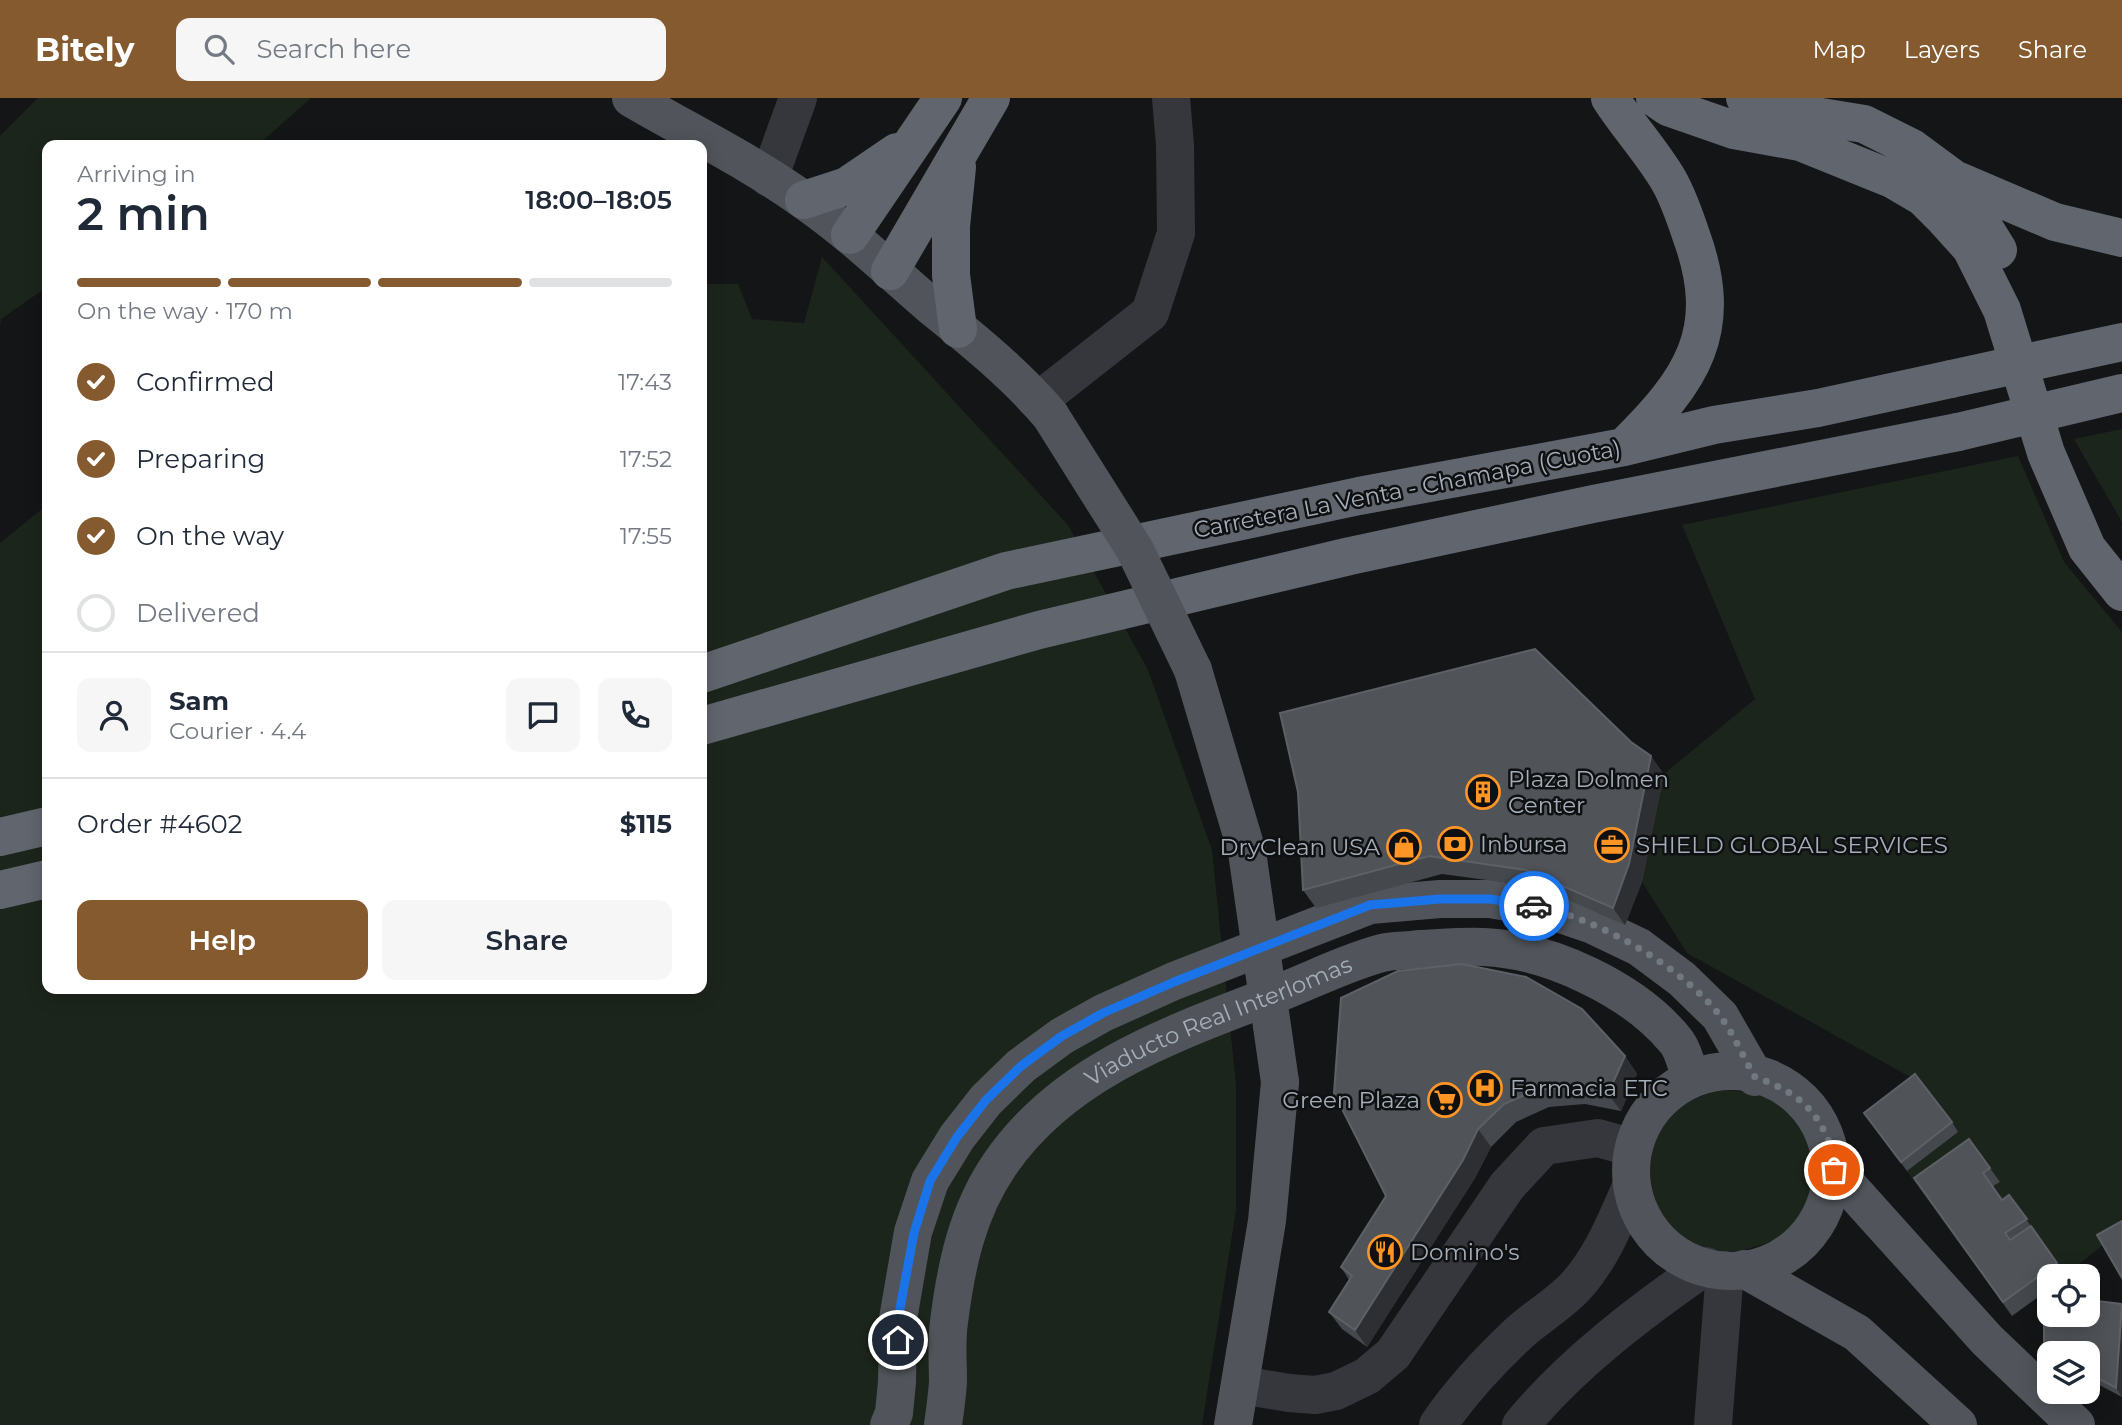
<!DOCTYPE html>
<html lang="en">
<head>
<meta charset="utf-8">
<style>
	body { margin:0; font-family:Montserrat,sans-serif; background:#f6f6f7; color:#1f2937; height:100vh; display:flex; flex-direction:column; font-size:26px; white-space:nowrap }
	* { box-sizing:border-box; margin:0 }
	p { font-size:23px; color:#747a83 }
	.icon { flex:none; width:38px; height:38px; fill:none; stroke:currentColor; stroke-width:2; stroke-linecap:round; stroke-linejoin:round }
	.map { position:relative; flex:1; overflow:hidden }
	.sheet { position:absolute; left:42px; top:42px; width:665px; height:854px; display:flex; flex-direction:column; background:#fff; border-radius:14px; box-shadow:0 4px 18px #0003 }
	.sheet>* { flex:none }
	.buttons { position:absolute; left:2037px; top:1166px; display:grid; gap:14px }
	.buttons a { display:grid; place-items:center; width:63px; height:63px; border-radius:14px; background:#fff; box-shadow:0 4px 18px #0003; font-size:35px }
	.pin { position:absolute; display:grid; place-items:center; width:60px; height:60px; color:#fff; margin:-30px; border:4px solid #fff; border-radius:50%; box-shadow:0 2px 7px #0007 }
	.courier { position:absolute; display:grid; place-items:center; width:70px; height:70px; margin:-35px; border:5px solid #1a73e8; border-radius:50%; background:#fff; color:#222; box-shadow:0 2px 9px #0007 }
	.overview em { font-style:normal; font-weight:600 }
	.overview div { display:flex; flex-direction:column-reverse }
	.overview { display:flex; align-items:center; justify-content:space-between; height:119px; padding:0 35px }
	h1 { font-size:46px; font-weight:600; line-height:52px }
	.bar { display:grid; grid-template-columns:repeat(4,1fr); gap:10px 7px; align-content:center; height:84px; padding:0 35px }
	.bar i { height:9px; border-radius:5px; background:#e0e1e3 }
	.bar .current { background:#845a2e }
	.bar p { grid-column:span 4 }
	.line { display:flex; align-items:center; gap:18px; padding:0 35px; border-top:2px solid #e0e1e3 }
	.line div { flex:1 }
	.round { display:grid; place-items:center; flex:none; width:74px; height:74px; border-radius:14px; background:#f6f6f7 }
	ol { padding:0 35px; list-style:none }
	li { display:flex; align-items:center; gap:21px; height:77px }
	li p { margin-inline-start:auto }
	li .icon { padding:7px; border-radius:50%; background:#845a2e; color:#fff; stroke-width:4 }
	li:last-child { color:#747a83 }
	li i { width:38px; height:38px; border:4px solid #e0e1e3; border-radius:50% }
	.cta { display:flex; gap:14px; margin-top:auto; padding:14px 35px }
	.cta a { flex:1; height:80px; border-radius:14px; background:#845a2e; color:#fff; font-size:28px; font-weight:600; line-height:80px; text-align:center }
	.cta a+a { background:#f6f6f7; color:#1f2937 }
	header { display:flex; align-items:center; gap:42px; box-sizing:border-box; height:98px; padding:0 35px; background:#845a2e; color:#fff }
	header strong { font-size:33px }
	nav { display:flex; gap:38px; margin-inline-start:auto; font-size:24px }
	.search { width:490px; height:63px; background:#f6f6f7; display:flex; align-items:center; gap:18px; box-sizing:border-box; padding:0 24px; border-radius:14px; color:#747a83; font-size:26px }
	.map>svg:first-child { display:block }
</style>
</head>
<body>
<header>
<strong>Bitely</strong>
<div class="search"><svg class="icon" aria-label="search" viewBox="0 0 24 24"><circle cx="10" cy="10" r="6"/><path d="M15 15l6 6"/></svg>Search here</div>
<nav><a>Map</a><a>Layers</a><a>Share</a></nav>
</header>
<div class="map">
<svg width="2122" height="1327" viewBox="0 0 2122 1327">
	<rect width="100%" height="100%" fill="#141517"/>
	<path fill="#1c251c" d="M38,0h273l-53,47h-211v142l-46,32 -1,9v-192z
		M822,159l246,268 80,145 64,180 24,235v125l-34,215h-1202v-882l47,-38v484h655v-705h36l14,35 52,4z
		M2122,331v93l-48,-83z
		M2018,358l46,106 58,70v602l-18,10 -40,32h-15v11l-37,29 -141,-194 50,-39 -234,-130 -45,-71 22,-108 91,-75 -73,-174z
		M1722,992c18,1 36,3 52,12 27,16 46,49 39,81 -3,13 -4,23 -13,33 -6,7 -12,15 -18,20 -7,5 -17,8 -25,10 -99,37 -171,-125 -35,-156z"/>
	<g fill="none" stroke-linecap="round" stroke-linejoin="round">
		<path stroke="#35373c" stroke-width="38" d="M769,80l29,-80
			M1038,303l112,-88 26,-80 -1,-88 -4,-47
			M1241,1287l48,8 26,2 21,-4 31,-15 26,-22 114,-168 37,-40 54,-8 32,9
			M1438,1327c23,-34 52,-65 82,-93 18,-16 39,-28 55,-45 26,-28 40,-64 55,-98
			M1521,1327c51,-62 119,-113 185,-159
			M1713,1327l12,-155"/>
		<g stroke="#51555b" stroke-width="38">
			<path d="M631,0c58,34 120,64 174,103 46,32 85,70 127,106 41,33 84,68 118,108"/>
			<path d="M1193,572l54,182"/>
			<circle cx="1731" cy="1073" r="100"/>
			<path d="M1834,1072l153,170 89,85"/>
			<path d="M1744,1171l113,64 101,92"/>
			<path d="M889,1327l5,-12 3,-31 1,-63 15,-87 17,-51 27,-44 29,-37 35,-34 41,-30 41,-23 71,-32 196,-76 70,-6h50l53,9 50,17 46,22 43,32 38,37 35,61"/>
			<path id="s1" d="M943,1327c2,-14 4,-29 5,-43 0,-20 -2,-40 1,-60 7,-56 18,-110 51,-158 65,-95 177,-132 281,-172 31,-12 69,-31 101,-39 11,-3 25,-2 37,-4 22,-1 44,-3 65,-2 65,3 149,42 191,93 8,9 12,27 16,39"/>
			<path d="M1233,1327l34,-204 13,-139"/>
		</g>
		<path stroke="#61666e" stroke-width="38" d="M1610,0c18,28 42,54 59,83 9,16 16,36 22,54 35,96 1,145 -67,212
			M1655,0l13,9 66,23 66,12 94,38 29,17 20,20 28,31 31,62 44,143 41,95 35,44
			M1745,0l21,10 98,16 48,24 42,31 101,43 67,16
			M957,69l-6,59v49l7,54
			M1954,81l44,71
			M804,102l43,-14 50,-34
			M850,137l93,-137
			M890,173l101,-173
			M702,576l304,-103 353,-75 265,-49 90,-22 104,-17 133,-29
			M702,628l337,-96 311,-74 243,-52 365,-72
			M0,739l47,-11
			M0,792l47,-11"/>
		<path stroke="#51555b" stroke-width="38" d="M1050,317l85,135 58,120
			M1247,754l33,230"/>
		<path stroke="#61666e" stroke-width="38" d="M1951,281l171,-37
			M1958,334l164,-39"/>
	</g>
	<path fill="#45484c" d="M1664,676l-22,108 -17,43 -86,-38 -97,-13 -126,34 -13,-18z
		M1625,958l12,18 -16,37 -36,-7 -36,3 -33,15 -25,25 -16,31 -108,169 -25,-18 -13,-17 20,-32 -8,-13 45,-71 -52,-103z
		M1864,1015l88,9 6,10 -51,39z
		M1969,1041l31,43 -7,4 9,14 7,-5 57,81h-17v13l-37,27 -98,-138z
		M2122,1206v93l-34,-18v-26h-39v5l-5,-7 5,-37h35v5l12,2z"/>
	<path fill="#2d2f32" d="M1651,658l13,18 -22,108 -17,43 -12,-17z
		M1625,958l12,18 -16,37 -13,-17z
		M1478,1031l13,18 -16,31 -108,169 -12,-17z
		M2122,1206v93l-6,-9z
		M2077,1216h7l-1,13 -7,-9z"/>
	<path fill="#505358" stroke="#5d6167" stroke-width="2" d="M1535,551l96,93 20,14 -22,108 -16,44 -87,-38 -97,-14 -126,34 -5,-98 -18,-79z
		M1462,866l64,13 56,32 43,47 -17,38 -36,-8 -36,4 -32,14 -26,25 -15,31 -108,170 -26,-18 23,-36 -11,-9 45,-71 -52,-103 7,-95 57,-27z
		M1915,976l37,48 -51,40 -37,-49z
		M1969,1041l21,29 -7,5 19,27 7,-5 18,24 -22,14 5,7 21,-14 26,37 -54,39 -89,-124z
		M2122,1123v57l-25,-43z
		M2044,1196h5v20h28l-1,4 20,3 2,-20 24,3 -6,84 -28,-15v-20h-39v1l-5,-3z"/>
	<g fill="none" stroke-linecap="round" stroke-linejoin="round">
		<path stroke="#727880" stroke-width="7" stroke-dasharray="0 12.6" d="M1534,808c60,10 149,61 186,110 14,18 23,41 35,61 33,12 57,26 72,60 4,9 5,22 7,33"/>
		<path stroke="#1a73e8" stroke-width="9" d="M898,1242v-21l16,-86 16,-52 27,-44 29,-37 35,-34 41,-30 41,-23 71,-31 196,-77 70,-6h50l44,7"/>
	</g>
	<defs>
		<g id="building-ring" transform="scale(1.75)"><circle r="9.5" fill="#0f1012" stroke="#ff9524" stroke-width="1.5"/><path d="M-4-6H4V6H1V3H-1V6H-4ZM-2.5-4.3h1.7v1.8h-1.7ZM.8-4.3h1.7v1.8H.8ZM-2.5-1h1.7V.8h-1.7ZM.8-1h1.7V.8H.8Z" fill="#ff9524"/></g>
		<g id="bank-ring" transform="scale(1.75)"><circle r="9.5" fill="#0f1012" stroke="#ff9524" stroke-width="1.5"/><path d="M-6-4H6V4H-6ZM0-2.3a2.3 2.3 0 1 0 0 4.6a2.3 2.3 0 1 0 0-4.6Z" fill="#ff9524"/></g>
		<g id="office-ring" transform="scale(1.75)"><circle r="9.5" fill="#0f1012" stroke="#ff9524" stroke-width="1.5"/><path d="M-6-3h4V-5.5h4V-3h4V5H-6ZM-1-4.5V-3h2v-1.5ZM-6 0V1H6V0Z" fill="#ff9524"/></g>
		<g id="shop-ring" transform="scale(1.75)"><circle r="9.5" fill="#0f1012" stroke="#ff9524" stroke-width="1.5"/><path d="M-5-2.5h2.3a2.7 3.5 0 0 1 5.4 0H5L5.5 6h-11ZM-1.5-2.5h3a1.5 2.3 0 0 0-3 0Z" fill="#ff9524"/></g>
		<g id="hospital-ring" transform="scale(1.75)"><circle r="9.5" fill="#0f1012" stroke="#ff9524" stroke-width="1.5"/><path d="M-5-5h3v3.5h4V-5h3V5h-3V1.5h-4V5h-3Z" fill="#ff9524"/></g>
		<g id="supermarket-ring" transform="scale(1.75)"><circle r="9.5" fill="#0f1012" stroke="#ff9524" stroke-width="1.5"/><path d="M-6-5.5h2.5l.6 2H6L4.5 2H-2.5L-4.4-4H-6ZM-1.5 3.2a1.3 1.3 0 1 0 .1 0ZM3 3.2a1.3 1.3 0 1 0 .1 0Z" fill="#ff9524"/></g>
		<g id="restaurant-ring" transform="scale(1.75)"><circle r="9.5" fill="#0f1012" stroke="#ff9524" stroke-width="1.5"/><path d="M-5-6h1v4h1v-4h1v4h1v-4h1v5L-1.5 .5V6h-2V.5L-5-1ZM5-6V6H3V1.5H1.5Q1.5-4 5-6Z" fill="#ff9524"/></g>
	</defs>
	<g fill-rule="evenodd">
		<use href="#building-ring" x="1483" y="694"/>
		<use href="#bank-ring" x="1455" y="746"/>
		<use href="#office-ring" x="1612" y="747"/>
		<use href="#shop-ring" x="1404" y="749"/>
		<use href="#hospital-ring" x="1485" y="990"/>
		<use href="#supermarket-ring" x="1445" y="1002"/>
		<use href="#restaurant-ring" x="1385" y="1154"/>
	</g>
	<g text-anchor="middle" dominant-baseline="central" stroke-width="5" stroke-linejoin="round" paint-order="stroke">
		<g font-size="23" fill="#a5aeb8" stroke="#0f1012">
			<text transform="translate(1407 391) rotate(-11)">Carretera La Venta - Chamapa (Cuota)</text>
			<text stroke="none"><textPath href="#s1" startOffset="537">Viaducto Real Interlomas</textPath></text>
		</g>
		<g font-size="23" fill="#a5aeb8" stroke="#0f1012" text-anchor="start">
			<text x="1508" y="681">Plaza Dolmen<tspan x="1508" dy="26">Center</tspan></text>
			<text x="1480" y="746">Inbursa</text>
			<text x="1636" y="747">SHIELD GLOBAL SERVICES</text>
			<text x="1380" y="749" text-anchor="end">DryClean USA</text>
			<text x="1510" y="990">Farmacia ETC</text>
			<text x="1420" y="1002" text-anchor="end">Green Plaza</text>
			<text x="1410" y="1154">Domino's</text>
		</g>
	</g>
</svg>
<div class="buttons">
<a><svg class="icon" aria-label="locate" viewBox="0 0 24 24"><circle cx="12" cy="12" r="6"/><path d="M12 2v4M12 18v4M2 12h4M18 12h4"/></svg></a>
<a><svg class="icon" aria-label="layers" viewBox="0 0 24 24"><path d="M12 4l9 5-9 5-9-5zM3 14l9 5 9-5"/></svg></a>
</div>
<div class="pin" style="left:1834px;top:1072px;background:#ea580c"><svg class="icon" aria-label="bag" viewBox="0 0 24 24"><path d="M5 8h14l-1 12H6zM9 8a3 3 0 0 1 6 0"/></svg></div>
<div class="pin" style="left:898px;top:1242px;background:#1f2937"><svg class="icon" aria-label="home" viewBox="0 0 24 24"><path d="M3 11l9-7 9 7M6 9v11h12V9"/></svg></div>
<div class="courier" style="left:1534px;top:808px"><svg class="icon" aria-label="car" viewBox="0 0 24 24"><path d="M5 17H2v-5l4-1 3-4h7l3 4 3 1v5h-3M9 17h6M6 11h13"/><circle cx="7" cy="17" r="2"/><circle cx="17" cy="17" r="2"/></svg></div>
<section class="sheet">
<div class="overview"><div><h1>2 min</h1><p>Arriving in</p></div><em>18:00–18:05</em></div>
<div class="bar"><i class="current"></i><i class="current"></i><i class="current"></i><i></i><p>On the way · 170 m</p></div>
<ol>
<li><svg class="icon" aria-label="check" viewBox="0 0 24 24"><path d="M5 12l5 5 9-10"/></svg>Confirmed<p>17:43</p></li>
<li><svg class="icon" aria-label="check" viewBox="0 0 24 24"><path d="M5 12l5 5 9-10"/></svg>Preparing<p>17:52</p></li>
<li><svg class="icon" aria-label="check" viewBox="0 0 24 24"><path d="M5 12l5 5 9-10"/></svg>On the way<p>17:55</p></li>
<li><i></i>Delivered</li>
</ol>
<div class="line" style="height:126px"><a class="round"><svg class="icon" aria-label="person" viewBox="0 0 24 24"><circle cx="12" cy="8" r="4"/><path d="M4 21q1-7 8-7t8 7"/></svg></a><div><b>Sam</b><p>Courier · 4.4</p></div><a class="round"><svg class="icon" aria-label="chat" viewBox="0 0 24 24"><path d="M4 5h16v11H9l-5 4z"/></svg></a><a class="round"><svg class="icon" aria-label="phone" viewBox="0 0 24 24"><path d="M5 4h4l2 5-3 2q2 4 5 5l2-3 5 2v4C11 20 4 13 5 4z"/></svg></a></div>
<div class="line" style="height:91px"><div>Order #4602</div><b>$115</b></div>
<div class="cta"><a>Help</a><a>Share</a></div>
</section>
</div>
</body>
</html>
